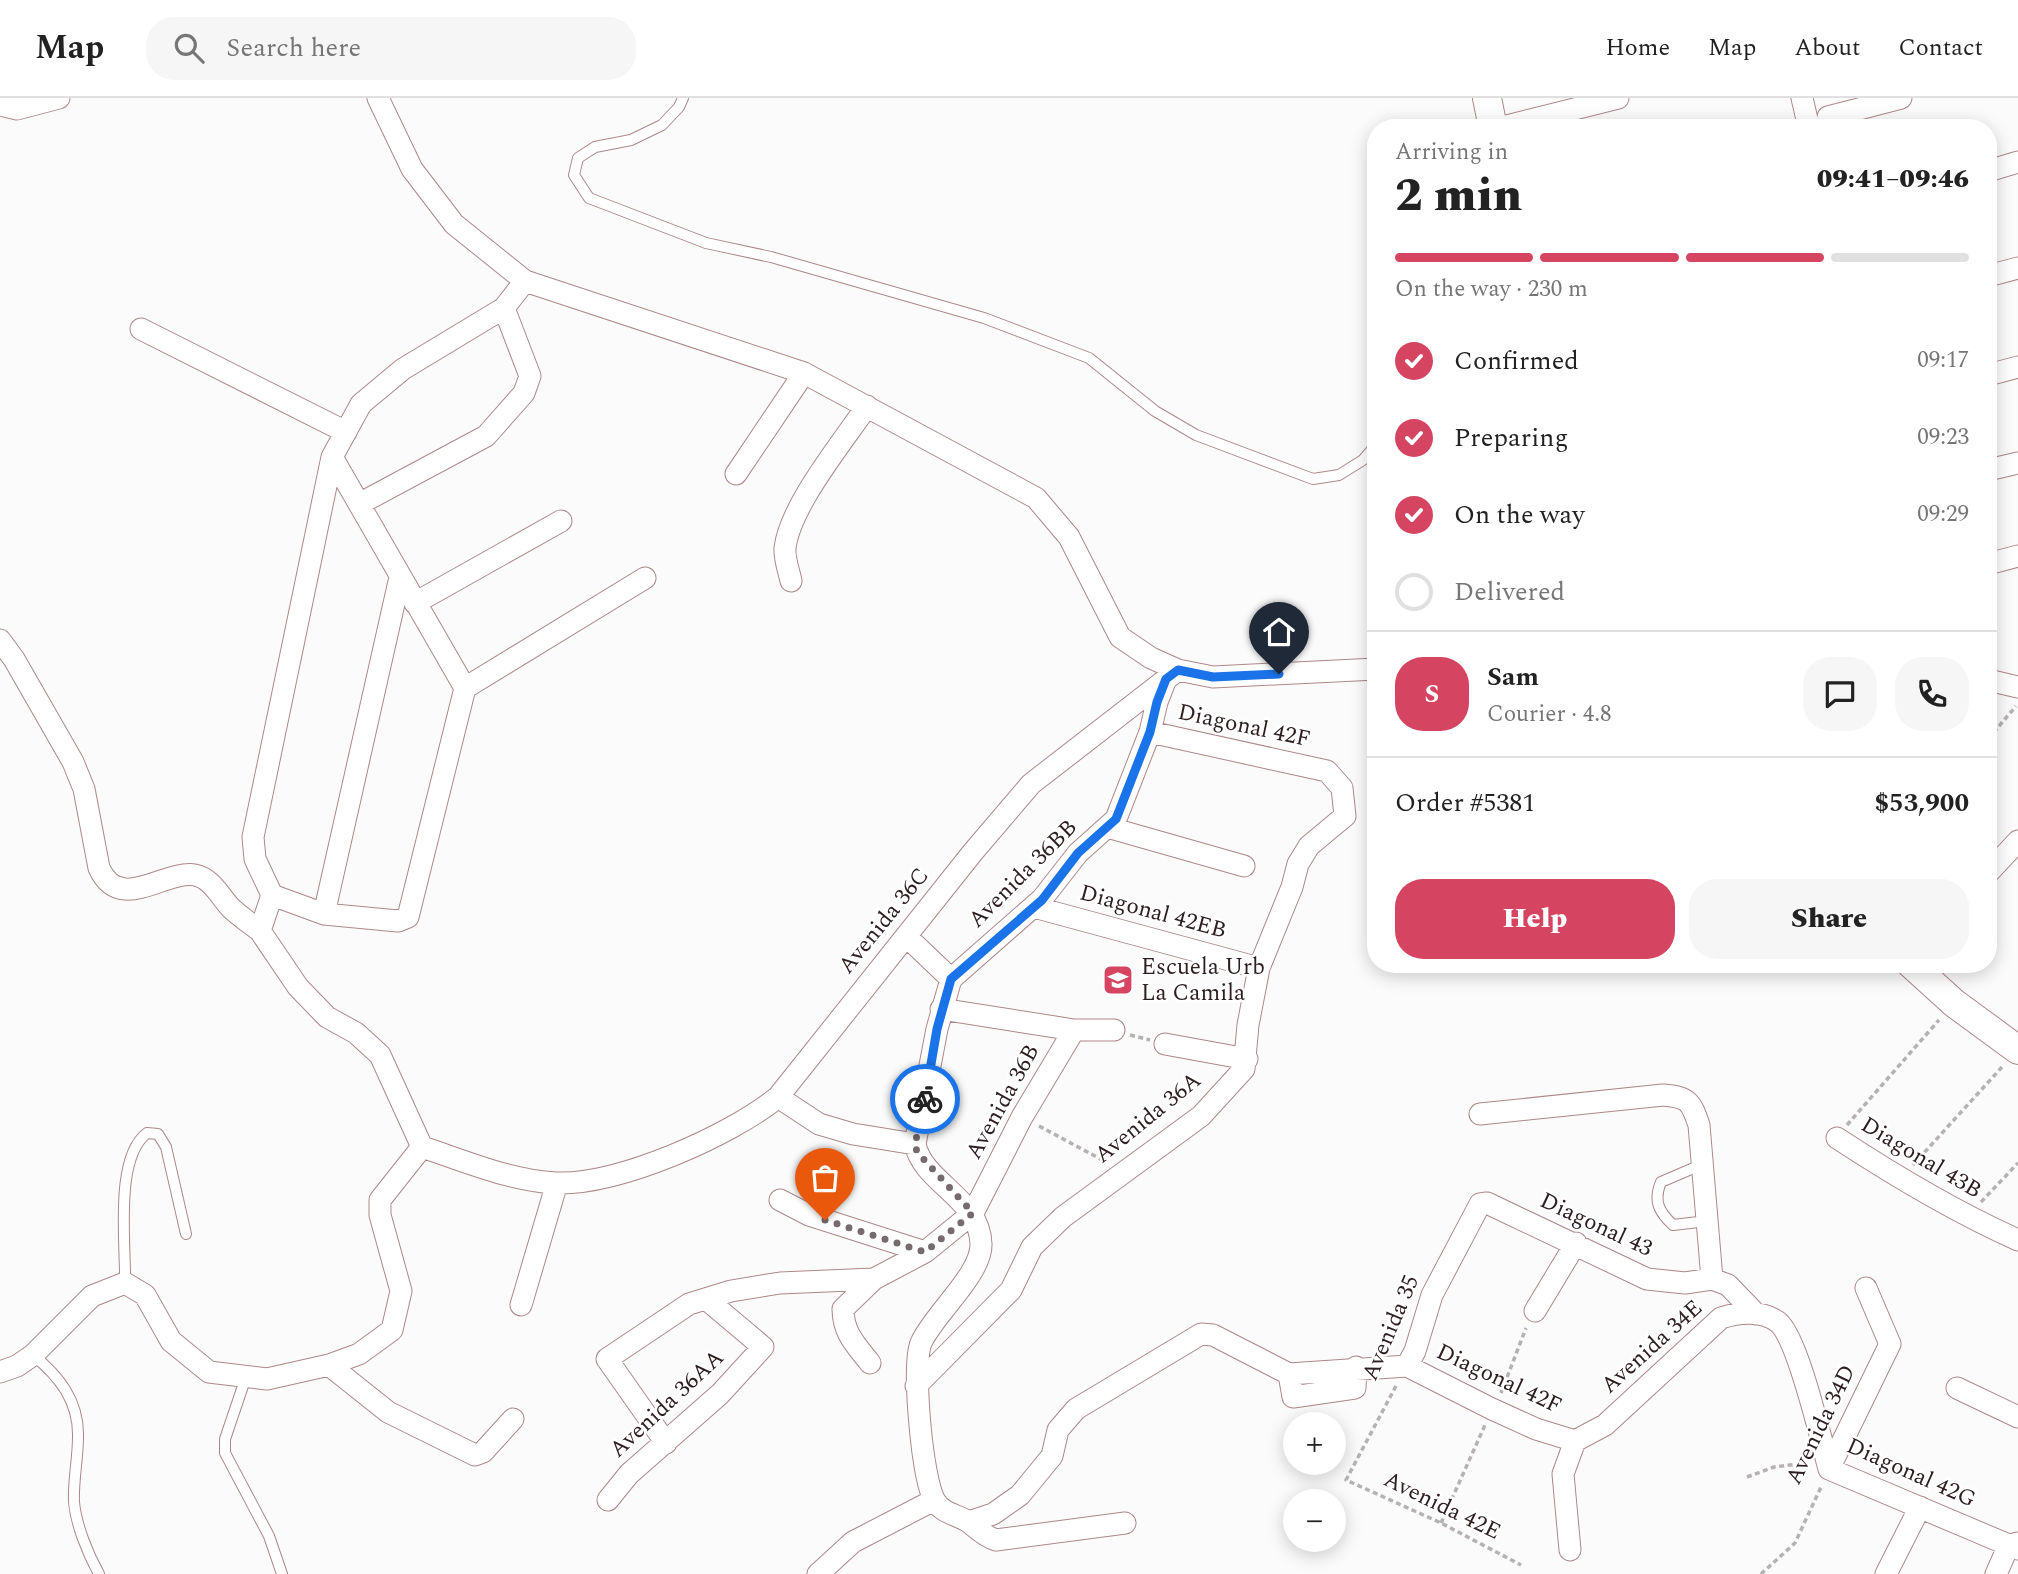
<!DOCTYPE html>
<html lang="en">
<head>
<meta charset="utf-8">
<style>
	body { margin:0; font-family:Spectral,serif; background:#f6f6f6; color:#222; height:100vh; display:flex; flex-direction:column; font-size:26px; white-space:nowrap }
	* { box-sizing:border-box; margin:0 }
	p { font-size:23px; color:#767676 }
	.icon { flex:none; width:38px; height:38px; fill:none; stroke:currentColor; stroke-width:2; stroke-linecap:round; stroke-linejoin:round }
	.map { position:relative; flex:1; overflow:hidden }
	.drawer { position:absolute; left:1367px; top:21px; width:630px; height:854px; display:flex; flex-direction:column; background:#fff; border-radius:28px; box-shadow:0 4px 18px #0003 }
	.drawer>* { flex:none }
	.fabs { position:absolute; left:1283px; top:1314px; display:grid; gap:14px }
	.fabs a { display:grid; place-items:center; width:63px; height:63px; border-radius:50%; background:#fff; box-shadow:0 4px 18px #0003; font-size:35px }
	.pin { position:absolute; display:grid; place-items:center; width:60px; height:60px; color:#fff; margin:-72px -30px; border-radius:50% 50% 50% 0; rotate:-45deg; box-shadow:0 0 7px #0007 }
	.pin .icon { rotate:45deg }
	.courier { position:absolute; display:grid; place-items:center; width:70px; height:70px; margin:-35px; border:5px solid #1a73e8; border-radius:50%; background:#fff; color:#222; box-shadow:0 2px 9px #0007 }
	.summary em { font-style:normal; font-weight:800 }
	.summary div { display:flex; flex-direction:column-reverse }
	.summary { display:flex; align-items:center; justify-content:space-between; height:119px; padding:0 28px }
	h1 { font-size:46px; font-weight:800; line-height:52px }
	.bar { display:grid; grid-template-columns:repeat(4,1fr); gap:10px 7px; align-content:center; height:84px; padding:0 28px }
	.bar i { height:9px; border-radius:5px; background:#e0e0e0 }
	.bar .active { background:#d54561 }
	.bar p { grid-column:span 4 }
	.line { display:flex; align-items:center; gap:18px; padding:0 28px; border-top:2px solid #e0e0e0 }
	.line div { flex:1 }
	.round { display:grid; place-items:center; flex:none; width:74px; height:74px; border-radius:28px; background:#f6f6f6 }
	ol { padding:0 28px; list-style:none }
	li { display:flex; align-items:center; gap:21px; height:77px }
	li p { margin-inline-start:auto }
	li .icon { padding:7px; border-radius:50%; background:#d54561; color:#fff; stroke-width:4 }
	li:last-child { color:#767676 }
	li i { width:38px; height:38px; border:4px solid #e0e0e0; border-radius:50% }
	.cta { display:flex; gap:14px; margin-top:auto; padding:14px 28px }
	.cta a { flex:1; height:80px; border-radius:28px; background:#d54561; color:#fff; font-size:28px; font-weight:800; line-height:80px; text-align:center }
	.cta a+a { background:#f6f6f6; color:#222 }
	header { display:flex; align-items:center; gap:42px; box-sizing:border-box; height:98px; padding:0 35px; background:#fff; border-bottom:2px solid #e0e0e0 }
	header strong { font-size:33px }
	nav { display:flex; gap:38px; margin-inline-start:auto; font-size:24px }
	.search { width:490px; height:63px; background:#f6f6f6; display:flex; align-items:center; gap:18px; box-sizing:border-box; padding:0 24px; border-radius:28px; color:#767676; font-size:26px }
	.map>svg:first-child { display:block }
</style>
</head>
<body>
<header>
<strong>Map</strong>
<div class="search"><svg class="icon" aria-label="search" viewBox="0 0 24 24"><circle cx="10" cy="10" r="6"/><path d="M15 15l6 6"/></svg>Search here</div>
<nav><a>Home</a><a>Map</a><a>About</a><a>Contact</a></nav>
</header>
<div class="map">
<svg width="2018" height="1476" viewBox="0 0 2018 1476">
	<rect width="100%" height="100%" fill="#fbfbfb"/>
	<g fill="none" stroke-linecap="round" stroke-linejoin="round">
		<g stroke="#ae878a" stroke-width="12">
			<path id="lane" d="M683,0l-4,9 -17,18 -31,15 -36,7 -17,11 -4,17 15,23 117,45 65,14 213,61 105,40 66,53 41,24 117,44 26,-4 24,-15 13,-15
				M1703,1066l-42,18c-8,19 -2,30 12,43l34,-4
				M125,1185c1,-39 -11,-125 22,-150l11,1 8,13 20,87
				M33,1257c26,21 46,46 45,82 0,22 -5,43 -4,65 2,23 14,52 25,72
				M246,1279l-21,62v14l44,83 13,38"/>
		</g>
		<g stroke="#ae878a" stroke-width="23">
			<path id="street" d="M378,0l34,71 42,55 71,57 279,92 232,125 33,39 51,100 31,21 27,12
				M1802,0l7,30
				M0,7l17,4 42,-11
				M1828,19l73,-19
				M1499,30l119,-30
				M1988,73l30,-9
				M1988,178l30,-8
				M141,231l205,103
				M1988,277l30,-8
				M332,359l133,231 -57,229 -10,4 -74,-7 -52,-19 -17,-36 -2,-22 79,-380 29,-53 42,-35 101,-61 21,-27
				M1988,372l30,-7
				M736,376l68,-101
				M361,405l125,-67 38,-43 6,-17 -26,-68
				M1988,466l30,-8
				M791,483c-2,-10 -7,-23 -6,-33 5,-42 57,-105 82,-142
				M415,505l146,-82
				M0,542l14,19 59,103 11,27 15,79c21,46 64,2 96,7 16,3 25,21 35,32 9,9 20,16 30,24
				M1988,582l30,7
				M465,590l180,-110
				M1107,729l137,39
				M1988,775l30,-32
				M272,797l-12,36 38,56 29,30 29,16 24,22 42,92
				M1034,809l225,61
				M324,816l76,-337
				M906,838l45,43
				M941,911l133,21h40
				M1165,946l82,15
				M778,999l41,27 34,10 62,10c8,39 65,54 66,100 1,30 -48,71 -60,99 -9,23 1,137 14,158 9,14 23,13 35,22 9,7 14,13 26,17l129,-17
				M1480,1016l183,-19c26,2 28,7 36,30l13,154
				M1837,1040c58,38 116,73 181,102
				M915,1046l22,-115 14,-50 91,-80 36,-46 38,-34 34,-87 7,-30 9,-23
				M422,1049c43,14 89,34 134,36 63,2 174,-47 222,-86l195,-245 58,-68 147,-114 35,7 163,-8
				M780,1102l29,15 116,37
				M521,1207l36,-122
				M1535,1213l41,-68
				M870,1265c-14,-18 -27,-30 -27,-54l31,-30
				M329,1267l59,47 87,43 8,-3 30,-33
				M1407,1268l8,-15 17,-56 48,-91 7,-1 160,76 38,4 27,-4 16,6 28,29
				M0,1274l17,-6 16,-11 59,-59 33,-13 20,12 26,46 38,31 58,7 62,-14 30,-11 33,-24 9,-39 -21,-76v-15l42,-53
				M1289,1276l4,23 62,-9 1,-21
				M916,1288l95,-96 21,-43 31,-30 138,-101 43,-47 4,-44 11,-57 33,-81 6,-23 11,-18 36,-30 -3,-28 -15,-17 -177,-39
				M1957,1290l61,29
				M666,1345l-59,-84 82,-55 42,-13 49,-8 94,-4 51,-27 48,-39 49,-96 52,-87
				M1829,1371l61,-125 -24,-56
				M608,1402l21,-26 91,-80 43,-47 -57,-48
				M969,1424l24,-8 27,-19 32,-39 6,-26 18,-21 125,-75 12,1 76,39 118,-8 85,43 44,20 39,12
				M1570,1452l-7,-76 12,-33 30,-16 116,-107c18,-6 41,-8 57,4 20,16 43,118 51,147l189,80
				M818,1476l35,-32 81,-42
				M1886,1476l34,-67
				M1996,1476l13,-29 9,-2"/>
		</g>
		<g stroke="#ae878a" stroke-width="30">
			<path id="secondary" d="M1487,0l6,30
				M1911,866l43,39 64,47"/>
		</g>
		<path stroke="#b6b1b2" stroke-width="3.5" stroke-dasharray="5 3.5" stroke-linecap="butt" d="M1988,641l28,-33
			M1130,937l20,5
			M1847,1027l92,-105
			M1039,1028l67,36
			M1913,1067l89,-98
			M1981,1104l37,-39
			M1396,1288l-50,94 95,43 80,42
			M1501,1295l25,-65
			M1747,1379l27,-10 33,-4
			M1441,1425l44,-98
			M1761,1476l34,-31 26,-56"/>
		<use href="#lane" stroke="#fff" stroke-width="10"/>
		<use href="#street" stroke="#fff" stroke-width="21"/>
		<use href="#secondary" stroke="#fff" stroke-width="28"/>
	</g>
	<g fill="none" stroke-linecap="round" stroke-linejoin="round">
		<path stroke="#756b6c" stroke-width="7" stroke-dasharray="0 12.6" d="M825,1122l100,32 48,-39 -56,-61 -2,-8 10,-45"/>
		<path stroke="#1a73e8" stroke-width="9" d="M925,1001l12,-70 14,-50 91,-79 36,-47 38,-34 34,-87 7,-30 9,-23 12,-9 35,7 66,-3"/>
	</g>
	<defs>
		<g id="school-square" transform="scale(1.575)"><rect x="-9" y="-9" width="18" height="18" rx="4" fill="#d54561" stroke="#fff"/><path d="M0-5L7-2L0 1L-7-2ZM-4 1L0 2.5L4 1V4Q0 6-4 4Z" fill="#fff"/></g>
	</defs>
	<g fill-rule="evenodd">
		<use href="#school-square" x="1118" y="882"/>
	</g>
	<g text-anchor="middle" dominant-baseline="central" stroke-width="5" stroke-linejoin="round" paint-order="stroke">
		<g font-size="23" fill="#2d1e1f" stroke="#fff">
			<text transform="translate(1244 628) rotate(12)">Diagonal 42F</text>
			<text transform="translate(1023 776) rotate(-45)">Avenida 36BB</text>
			<text transform="translate(1153 814) rotate(15)">Diagonal 42EB</text>
			<text transform="translate(884 823) rotate(-51)">Avenida 36C</text>
			<text transform="translate(1003 1004) rotate(-61)">Avenida 36B</text>
			<text transform="translate(1148 1020) rotate(-39)">Avenida 36A</text>
			<text transform="translate(1921 1060) rotate(31)">Diagonal 43B</text>
			<text transform="translate(1596 1127) rotate(25)">Diagonal 43</text>
			<text transform="translate(1391 1230) rotate(-67)">Avenida 35</text>
			<text transform="translate(1652 1249) rotate(-42)">Avenida 34E</text>
			<text transform="translate(1499 1281) rotate(25)">Diagonal 42F</text>
			<text transform="translate(667 1306) rotate(-43)">Avenida 36AA</text>
			<text transform="translate(1821 1327) rotate(-64)">Avenida 34D</text>
			<text transform="translate(1911 1375) rotate(24)">Diagonal 42G</text>
			<text transform="translate(1442 1408) rotate(26)">Avenida 42E</text>
		</g>
		<g font-size="23" fill="#2d1e1f" stroke="#fff" text-anchor="start">
			<text x="1141" y="869">Escuela Urb<tspan x="1141" dy="26">La Camila</tspan></text>
		</g>
	</g>
</svg>
<div class="fabs">
<a>+</a>
<a>−</a>
</div>
<div class="pin" style="left:825px;top:1122px;background:#ea580c"><svg class="icon" aria-label="bag" viewBox="0 0 24 24"><path d="M5 8h14l-1 12H6zM9 8a3 3 0 0 1 6 0"/></svg></div>
<div class="pin" style="left:1279px;top:576px;background:#1f2937"><svg class="icon" aria-label="home" viewBox="0 0 24 24"><path d="M3 11l9-7 9 7M6 9v11h12V9"/></svg></div>
<div class="courier" style="left:925px;top:1001px"><svg class="icon" aria-label="bike" viewBox="0 0 24 24"><circle cx="6" cy="16" r="4"/><circle cx="18" cy="16" r="4"/><path d="M6 16l4-8h5l3 8M10 8l3 8H6M13 5h3"/></svg></div>
<section class="drawer">
<div class="summary"><div><h1>2 min</h1><p>Arriving in</p></div><em>09:41–09:46</em></div>
<div class="bar"><i class="active"></i><i class="active"></i><i class="active"></i><i></i><p>On the way · 230 m</p></div>
<ol>
<li><svg class="icon" aria-label="check" viewBox="0 0 24 24"><path d="M5 12l5 5 9-10"/></svg>Confirmed<p>09:17</p></li>
<li><svg class="icon" aria-label="check" viewBox="0 0 24 24"><path d="M5 12l5 5 9-10"/></svg>Preparing<p>09:23</p></li>
<li><svg class="icon" aria-label="check" viewBox="0 0 24 24"><path d="M5 12l5 5 9-10"/></svg>On the way<p>09:29</p></li>
<li><i></i>Delivered</li>
</ol>
<div class="line" style="height:126px"><b class="round" style="background:#d54561;color:#fff">S</b><div><b>Sam</b><p>Courier · 4.8</p></div><a class="round"><svg class="icon" aria-label="chat" viewBox="0 0 24 24"><path d="M4 5h16v11H9l-5 4z"/></svg></a><a class="round"><svg class="icon" aria-label="phone" viewBox="0 0 24 24"><path d="M5 4h4l2 5-3 2q2 4 5 5l2-3 5 2v4C11 20 4 13 5 4z"/></svg></a></div>
<div class="line" style="height:91px"><div>Order #5381</div><b>$53,900</b></div>
<div class="cta"><a>Help</a><a>Share</a></div>
</section>
</div>
</body>
</html>
